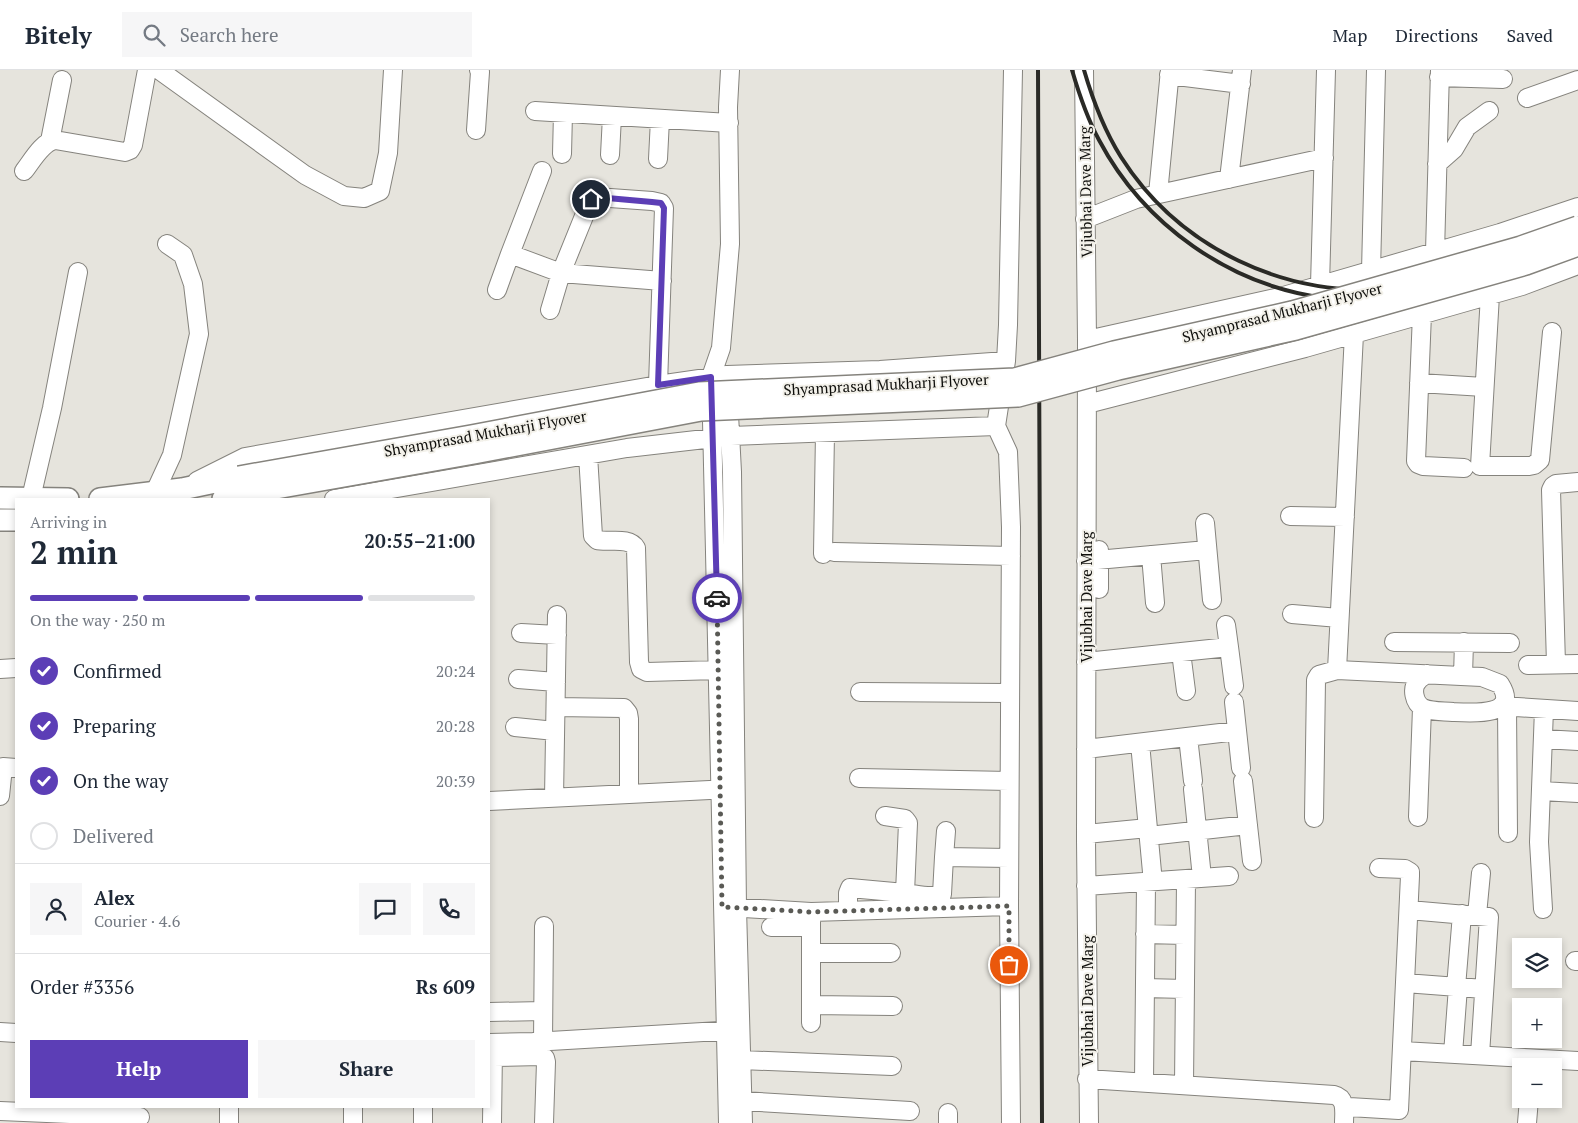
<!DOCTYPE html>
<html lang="en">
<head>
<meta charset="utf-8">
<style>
	body { margin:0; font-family:"PT Serif",serif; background:#f6f6f7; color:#1f2937; height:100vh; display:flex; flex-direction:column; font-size:19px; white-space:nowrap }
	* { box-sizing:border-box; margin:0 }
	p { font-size:16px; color:#747a83 }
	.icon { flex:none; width:28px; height:28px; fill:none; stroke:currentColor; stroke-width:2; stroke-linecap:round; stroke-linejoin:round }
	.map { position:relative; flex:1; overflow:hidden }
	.sheet { position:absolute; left:15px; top:428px; width:475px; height:610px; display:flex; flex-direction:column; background:#fff; border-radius:0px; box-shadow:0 2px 8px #0003 }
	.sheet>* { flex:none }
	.fabs { position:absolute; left:1512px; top:868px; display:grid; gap:10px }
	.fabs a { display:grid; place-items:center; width:50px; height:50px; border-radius:0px; background:#fff; box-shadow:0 2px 8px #0003; font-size:25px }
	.pin { position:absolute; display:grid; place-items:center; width:42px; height:42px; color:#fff; margin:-21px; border:2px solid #fff; border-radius:50%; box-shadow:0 1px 5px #0007 }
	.courier { position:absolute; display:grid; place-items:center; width:50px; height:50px; margin:-25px; border:4px solid #5c3eb6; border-radius:50%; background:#fff; color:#222; box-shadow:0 1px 6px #0007 }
	.overview em { font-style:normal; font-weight:600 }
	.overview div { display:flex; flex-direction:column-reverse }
	.overview { display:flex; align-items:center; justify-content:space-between; height:85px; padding:0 15px }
	h1 { font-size:32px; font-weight:600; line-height:38px }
	.bar { display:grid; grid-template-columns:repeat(4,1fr); gap:8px 5px; align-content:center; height:60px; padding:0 15px }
	.bar i { height:6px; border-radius:4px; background:#e0e1e3 }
	.bar .active { background:#5c3eb6 }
	.bar p { grid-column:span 4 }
	.line { display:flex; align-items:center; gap:12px; padding:0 15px; border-top:1px solid #e0e1e3 }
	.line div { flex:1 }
	.round { display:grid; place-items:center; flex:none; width:52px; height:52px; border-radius:0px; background:#f6f6f7 }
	ol { padding:0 15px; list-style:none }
	li { display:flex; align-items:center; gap:15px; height:55px }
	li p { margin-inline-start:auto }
	li .icon { padding:5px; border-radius:50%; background:#5c3eb6; color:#fff; stroke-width:4 }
	li:last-child { color:#747a83 }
	li i { width:28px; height:28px; border:2px solid #e0e1e3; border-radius:50% }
	.cta { display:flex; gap:10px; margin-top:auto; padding:10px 15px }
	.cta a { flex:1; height:58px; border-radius:0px; background:#5c3eb6; color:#fff; font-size:20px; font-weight:600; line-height:58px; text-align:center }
	.cta a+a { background:#f6f6f7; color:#1f2937 }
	header { display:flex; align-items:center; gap:30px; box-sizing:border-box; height:70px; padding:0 25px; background:#fff; border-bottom:1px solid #e0e1e3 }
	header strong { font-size:24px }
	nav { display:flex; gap:28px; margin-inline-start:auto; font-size:18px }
	.search { width:350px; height:45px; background:#f6f6f7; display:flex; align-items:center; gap:12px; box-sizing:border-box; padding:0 18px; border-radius:0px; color:#747a83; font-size:19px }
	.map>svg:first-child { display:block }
</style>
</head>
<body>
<header>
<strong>Bitely</strong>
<div class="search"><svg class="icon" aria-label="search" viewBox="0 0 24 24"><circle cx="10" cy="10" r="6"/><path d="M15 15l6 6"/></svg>Search here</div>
<nav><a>Map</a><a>Directions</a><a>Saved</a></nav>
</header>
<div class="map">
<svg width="1578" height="1053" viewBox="0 0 1578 1053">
	<rect width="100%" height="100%" fill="#e6e4dd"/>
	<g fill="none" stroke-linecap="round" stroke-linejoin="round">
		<g stroke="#85837d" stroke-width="20">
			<path id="minor" d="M159,0l146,105 39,21 20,2 16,-7 8,-38 5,-83
				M1084,0l3,270 -1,500 3,283
				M1169,5l72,9
				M1439,7l64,2
				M1527,28l51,-18
				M535,41l194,12
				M476,60l4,-58 -1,-2
				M50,71l12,-61
				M562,84l1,-41
				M610,85l2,-39
				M658,89l2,-40
				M1437,94l17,-15 13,-22 22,-16
				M24,101c8,-10 18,-29 31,-31l70,12 5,-2 3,-5 14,-75
				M542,101l-32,83 51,19 -11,37
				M1229,109l13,-109
				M1158,124l12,-124
				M1085,149l51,-20 188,-41
				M1435,182l5,-182
				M1371,201l5,-201
				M1320,215l6,-215
				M497,220l13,-36
				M1490,225l-10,171h49l5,-1 6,-5 12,-128
				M1422,244l-6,147 2,3 5,2 41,2
				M1354,264l-17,336 145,7 18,7c21,33 -29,29 -47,28 -9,-1 -22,0 -30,-4 -9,-5 -12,-20 -5,-27 2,-3 6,-5 9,-7
				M1087,270l193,-43 220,-64 78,-26
				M1419,313l65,4
				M658,315l6,-177 -3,-5 -9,-2 -56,-4 -5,2 -30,74 101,8
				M728,325l4,77 5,436 6,215
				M1087,334l218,-56 217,-62 56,-21
				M588,385l5,81 4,4c11,3 32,-4 39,8l3,114 2,7 6,3 71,-2
				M197,411l48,-24 413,-72 69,-10 153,-5 126,-9
				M155,422l17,-37 27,-121 -6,-50 -10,-29 -16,-11
				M31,428l21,-90 26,-136
				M334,429l293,-51 104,-12 265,-10
				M1290,446l55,1
				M1205,453l7,77
				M1099,480v39
				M834,482l177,4
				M823,484l2,-121
				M1151,485l4,48
				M1086,491l121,-11
				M1292,544l47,4
				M1226,555l3,22
				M521,563l36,2
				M1394,572l116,1
				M1181,582l5,39
				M1086,592l143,-15 5,39
				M1556,594l-5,-174 2,-4 3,-2 22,-2
				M1528,595l50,-1
				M0,599l16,-1
				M1463,606l1,-34
				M518,609l38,3
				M860,622l149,1
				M1234,632l7,66
				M1501,636l77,5
				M1507,636l1,127
				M556,637l68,1 4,5 1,6v75
				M515,657l40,4
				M1188,667l5,44
				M1543,669l35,2
				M1140,673l12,129
				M1086,679l151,-18
				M859,708l150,3
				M1243,711l9,80
				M1193,719l8,79
				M1541,721l37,2
				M0,726l3,-29 13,1
				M554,728l3,-183
				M489,731l241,-12
				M1418,747l4,-109
				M1314,748l2,-138 3,-5 18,-5
				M1086,764l62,-6
				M1149,766l99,-11
				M944,787l2,-26
				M1086,816l143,-10
				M905,823c11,1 27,6 37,1l2,-37 65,1
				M727,837l84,5 198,-6
				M1543,839l-4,-67 5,-133
				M1409,840l80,7 -9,138
				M848,841v-18l2,-5 55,5 3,-70 -3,-4 -20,-3
				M1477,845l4,-42
				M771,857h40
				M1145,864l40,1
				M811,883h80
				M1575,891h3
				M1405,913l79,6
				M1456,917l6,-73
				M1145,918l40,1
				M811,935l82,1
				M489,942l54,-1
				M811,953v-111
				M0,962l16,1
				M543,972l1,-116
				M489,973l44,-1 204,-12
				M1402,981l176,10
				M1453,984l5,-67
				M489,990l4,-3 48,-1 4,2 1,4 -2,61
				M741,990l151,6
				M1087,1009l247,16c13,3 10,18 10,28
				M1144,1012l2,-199
				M1184,1015l2,-205
				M742,1031l168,10
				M353,1036v17
				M1345,1038l4,-1 50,3 11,-234v-4l-5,-3 -26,-1
				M0,1041l140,6
				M948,1043v10
				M229,1053v-17
				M423,1053v-17
				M492,1053l1,-74
				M728,1053l-17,-746 10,-29 9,-104 -2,-137 2,-37
				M1011,1053l-2,-217 2,-379 -3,-75 -12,-26 10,-65 2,-36 5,-255
				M1527,1053l2,-24"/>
		</g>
		<g stroke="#85837d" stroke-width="24">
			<path id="major" d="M0,428l68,1
				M100,429l82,-10 57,-12
				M223,429l19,-5
				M0,450h16"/>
		</g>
		<use href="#minor" stroke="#fff" stroke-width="18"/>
		<use href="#major" stroke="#fff" stroke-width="21"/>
		<path stroke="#2a2a26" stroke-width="4" d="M1038,0l4,1053
			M1072,0c7,24 15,48 27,70 45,85 131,146 227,158 31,3 64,4 94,-2 16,-4 32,-10 47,-15 37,-12 74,-25 111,-38
			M1084,0c9,31 20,60 37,87 58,91 165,142 272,131 22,-2 42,-8 63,-14 41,-12 81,-26 122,-40"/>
		<g stroke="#85837d" stroke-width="24" stroke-linecap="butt">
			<path id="major-bridge" d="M239,407l232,-41 228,-43 316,-14 99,-27 178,-40 229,-65 57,-20
				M242,424l232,-41 227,-43 317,-14 100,-27 178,-40 230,-65 52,-19"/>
		</g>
		<use href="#major-bridge" stroke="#fff" stroke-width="21"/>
	</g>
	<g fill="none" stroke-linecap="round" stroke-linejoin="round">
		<path stroke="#5a5a55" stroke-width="5" stroke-dasharray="0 9" d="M717,528l5,309 89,5 198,-6v59"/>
		<path stroke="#5c3eb6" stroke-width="6" d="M591,129l5,-2 56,5 9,1 3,5 -6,177 53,-8 6,221"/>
	</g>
	<g text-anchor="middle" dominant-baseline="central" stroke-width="4" stroke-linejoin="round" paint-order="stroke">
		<g font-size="15" fill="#0f0f0c" stroke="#f3f1ea">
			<text transform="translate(1085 122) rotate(-91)">Vijubhai Dave Marg</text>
			<text transform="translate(1282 242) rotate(-14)">Shyamprasad Mukharji Flyover</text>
			<text transform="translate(886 314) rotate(-3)">Shyamprasad Mukharji Flyover</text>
			<text transform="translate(485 363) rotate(-10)">Shyamprasad Mukharji Flyover</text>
			<text transform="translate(1086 527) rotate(-90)">Vijubhai Dave Marg</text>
			<text transform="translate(1087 931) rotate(-90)">Vijubhai Dave Marg</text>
		</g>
	</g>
</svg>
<div class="fabs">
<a><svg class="icon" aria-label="layers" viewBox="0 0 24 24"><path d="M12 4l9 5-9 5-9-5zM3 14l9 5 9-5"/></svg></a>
<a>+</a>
<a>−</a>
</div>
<div class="pin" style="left:1009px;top:895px;background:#ea580c"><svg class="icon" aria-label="bag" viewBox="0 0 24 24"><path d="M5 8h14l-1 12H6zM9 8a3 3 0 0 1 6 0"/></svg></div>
<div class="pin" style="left:591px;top:129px;background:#1f2937"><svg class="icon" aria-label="home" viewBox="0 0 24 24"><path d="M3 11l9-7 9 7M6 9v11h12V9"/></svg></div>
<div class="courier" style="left:717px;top:528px"><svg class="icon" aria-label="car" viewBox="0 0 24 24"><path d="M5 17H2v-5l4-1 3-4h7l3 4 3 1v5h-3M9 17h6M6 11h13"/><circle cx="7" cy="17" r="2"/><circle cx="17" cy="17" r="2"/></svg></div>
<section class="sheet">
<div class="overview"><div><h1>2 min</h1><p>Arriving in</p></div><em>20:55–21:00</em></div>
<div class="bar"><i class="active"></i><i class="active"></i><i class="active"></i><i></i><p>On the way · 250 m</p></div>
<ol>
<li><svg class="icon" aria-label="check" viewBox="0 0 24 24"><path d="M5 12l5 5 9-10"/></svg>Confirmed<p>20:24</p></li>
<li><svg class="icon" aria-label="check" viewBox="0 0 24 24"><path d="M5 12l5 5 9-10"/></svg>Preparing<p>20:28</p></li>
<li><svg class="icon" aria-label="check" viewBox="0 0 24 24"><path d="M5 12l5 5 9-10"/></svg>On the way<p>20:39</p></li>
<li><i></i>Delivered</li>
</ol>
<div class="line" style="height:90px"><a class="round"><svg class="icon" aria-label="person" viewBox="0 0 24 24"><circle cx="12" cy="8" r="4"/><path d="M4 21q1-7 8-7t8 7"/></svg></a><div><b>Alex</b><p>Courier · 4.6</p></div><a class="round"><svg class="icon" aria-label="chat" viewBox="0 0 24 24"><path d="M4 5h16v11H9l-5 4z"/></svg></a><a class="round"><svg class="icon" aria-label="phone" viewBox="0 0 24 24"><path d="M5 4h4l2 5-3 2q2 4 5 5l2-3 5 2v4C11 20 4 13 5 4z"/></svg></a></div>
<div class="line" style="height:65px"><div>Order #3356</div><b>Rs 609</b></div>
<div class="cta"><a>Help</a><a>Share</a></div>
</section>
</div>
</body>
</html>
